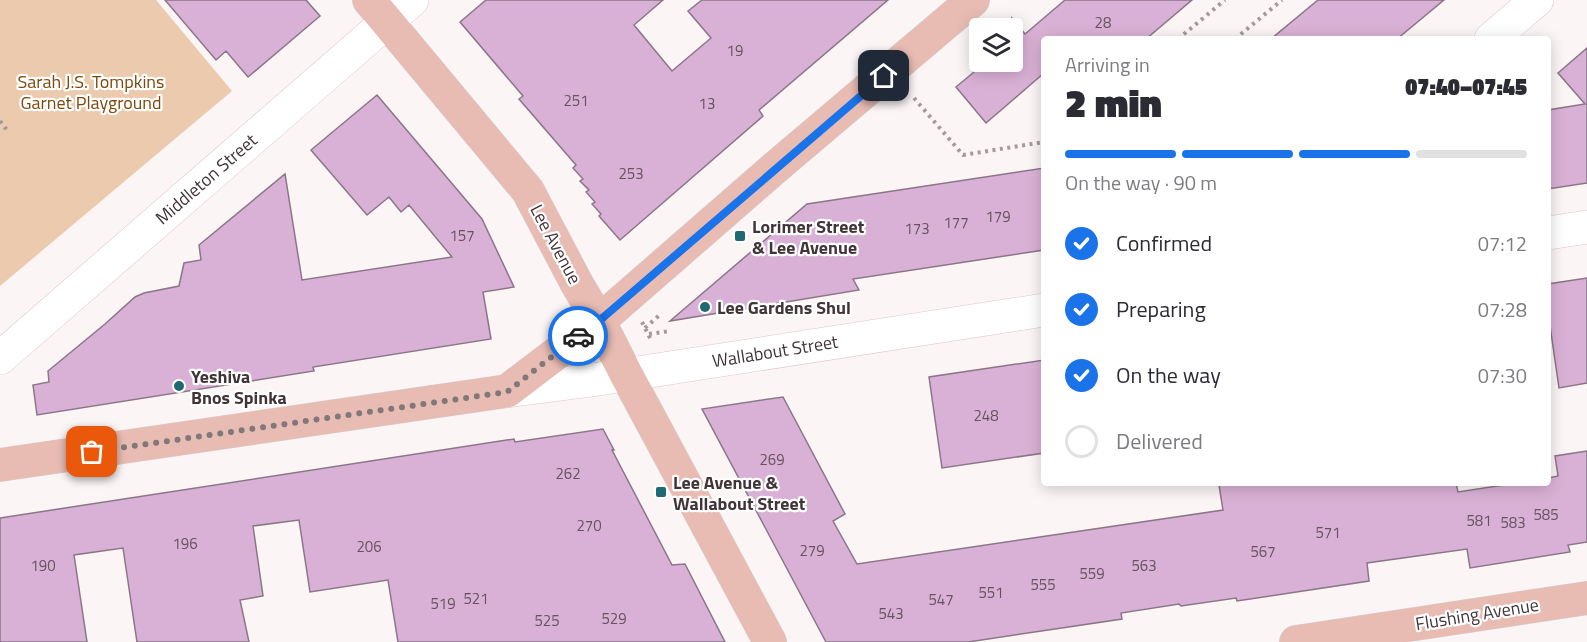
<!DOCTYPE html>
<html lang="en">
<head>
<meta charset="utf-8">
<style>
	body { margin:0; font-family:"Titillium Web",sans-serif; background:#f7f7f7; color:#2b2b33; height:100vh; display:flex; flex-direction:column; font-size:22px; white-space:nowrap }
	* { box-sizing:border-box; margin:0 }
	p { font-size:20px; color:#7c7c81 }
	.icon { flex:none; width:33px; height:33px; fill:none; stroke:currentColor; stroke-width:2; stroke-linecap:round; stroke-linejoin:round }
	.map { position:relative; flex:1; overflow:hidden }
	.drawer { position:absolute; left:1041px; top:36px; width:510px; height:450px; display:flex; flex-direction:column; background:#fff; border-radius:6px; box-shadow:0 3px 15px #0003 }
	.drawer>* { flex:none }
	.buttons { position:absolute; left:969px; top:18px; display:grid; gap:12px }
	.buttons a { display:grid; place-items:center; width:54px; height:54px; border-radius:6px; background:#fff; box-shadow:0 3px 15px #0003; font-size:30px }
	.pin { position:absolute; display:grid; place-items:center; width:51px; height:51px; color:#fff; margin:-26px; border-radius:12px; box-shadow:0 3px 9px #0006 }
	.courier { position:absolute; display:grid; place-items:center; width:60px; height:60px; margin:-30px; border:4px solid #1a73e8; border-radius:50%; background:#fff; color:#222; box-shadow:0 2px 8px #0007 }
	.summary em { font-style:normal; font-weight:800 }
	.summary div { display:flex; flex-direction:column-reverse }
	.summary { display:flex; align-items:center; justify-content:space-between; height:102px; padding:0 24px }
	h1 { font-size:39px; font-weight:800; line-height:45px }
	.bar { display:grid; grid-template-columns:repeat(4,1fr); gap:9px 6px; align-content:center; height:72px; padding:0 24px }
	.bar i { height:8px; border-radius:4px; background:#e1e1e2 }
	.bar .active { background:#1a73e8 }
	.bar p { grid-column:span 4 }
	ol { padding:0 24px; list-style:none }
	li { display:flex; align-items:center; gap:18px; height:66px }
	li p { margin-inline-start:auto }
	li .icon { padding:6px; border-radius:50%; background:#1a73e8; color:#fff; stroke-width:4 }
	li:last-child { color:#7c7c81 }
	li i { width:33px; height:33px; border:3px solid #e1e1e2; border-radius:50% }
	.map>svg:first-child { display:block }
</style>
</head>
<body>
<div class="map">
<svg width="1587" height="642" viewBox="0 0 1587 642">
	<rect width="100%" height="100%" fill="#fbf5f6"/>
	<path fill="#ebcaae" d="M0,0h156l76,91 -232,195z"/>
	<path fill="#dab1d6" stroke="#8b7688" stroke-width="1.5" d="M165,0h141l14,16 -72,61 -22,-26 -10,9z
		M486,0h177l-29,25 38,46 39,-33 -23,-27 14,-11h186l-129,110 4,6 -143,124 -21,-24 2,-2 -9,-10 3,-2 -9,-10 3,-2 -9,-9 3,-2 -10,-11 3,-3 -57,-66 4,-3 -63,-74z
		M1065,0h127l-46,39h-102v34l-58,50 -30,-36 30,-25h26v-44l13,16z
		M1318,0h126l-47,39h-126z
		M1587,48v135l-39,6v-79l37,-6 -27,-31z
		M377,95l105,124 32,68 -31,5 8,47 -178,28 1,4 -277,44 -4,-30 16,-3 -1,-11 57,-47 30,-27 9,-4 35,-7 5,-23 17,-3 -2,-15 86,-71 17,106 150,-23 -43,-52 -8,7 -12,-15 -22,18 -56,-65z
		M1044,168v82l-191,29 6,11 -189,31 137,-117z
		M1587,278v105l-28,5 -11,-76v-28z
		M1044,360v93l-102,15 -13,-91z
		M783,397l62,117 -12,7 24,43 366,-54 -4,-25 12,-2h225l2,9 59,-9h31v-5l10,-2 -3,-20 32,-5v91l-19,3 2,7 -100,16 -3,-19 -100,14 2,18 -132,20 -1,-3 -55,8 -2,-2 -58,9 1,6 -154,23h-142l-124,-233z
		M603,429l11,21h-2l60,115 13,-1 40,78h-327l-10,-62 -78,12 -11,-72 -46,6 10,70 -23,4 9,42h-112l-14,-94 -49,7 13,87h-87v-124l514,-79 1,3z"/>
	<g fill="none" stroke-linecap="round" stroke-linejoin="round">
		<g stroke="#e2c4cc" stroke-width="34">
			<path id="minor" d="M1491,39l46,-39
				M1548,233l39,-6
				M0,358l412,-358
				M507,391l85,-11 452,-70"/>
		</g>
		<g stroke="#d5d2d3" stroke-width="34">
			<path id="major" d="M369,0l159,191 49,93 22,37 27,53 144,268
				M0,465l507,-74 92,-70 178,-155 196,-166
				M1296,642l291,-44"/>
		</g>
		<path stroke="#a39a9c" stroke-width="4" stroke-dasharray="3 4.5" stroke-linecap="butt" d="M1178,39l47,-39
			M1235,39l47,-39
			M914,98l49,57 81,-13
			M0,121l7,9
			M642,322l9,18
			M645,328l17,-15
			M649,334l21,-3"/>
		<use href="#minor" stroke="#fff" stroke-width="33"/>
		<use href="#major" stroke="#e8bcb3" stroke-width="33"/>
	</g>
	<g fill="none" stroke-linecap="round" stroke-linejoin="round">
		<path stroke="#81787a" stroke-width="6" stroke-dasharray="0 10.8" d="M92,452l415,-60 71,-56"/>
		<path stroke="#1a73e8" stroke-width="8" d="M578,336l21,-15 285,-245"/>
	</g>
	<g fill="#1e6972" stroke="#fff" stroke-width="2">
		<rect x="734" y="230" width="12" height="12" rx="3"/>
		<circle cx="705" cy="307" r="6"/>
		<circle cx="179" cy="386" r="6"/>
		<rect x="655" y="486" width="12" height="12" rx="3"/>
	</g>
	<g text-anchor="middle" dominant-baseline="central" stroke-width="4.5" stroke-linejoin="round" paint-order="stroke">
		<g font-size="15" fill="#66535f">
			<text x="1103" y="22">28</text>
			<text x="735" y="50">19</text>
			<text x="576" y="100">251</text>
			<text x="707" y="103">13</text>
			<text x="631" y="173">253</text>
			<text x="998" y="216">179</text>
			<text x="956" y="222">177</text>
			<text x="917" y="228">173</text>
			<text x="462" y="235">157</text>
			<text x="986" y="415">248</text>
			<text x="772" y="459">269</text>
			<text x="568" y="473">262</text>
			<text x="1546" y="514">585</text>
			<text x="1479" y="520">581</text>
			<text x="1513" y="522">583</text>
			<text x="589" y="525">270</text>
			<text x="1328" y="532">571</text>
			<text x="185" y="543">196</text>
			<text x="369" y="546">206</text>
			<text x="812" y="550">279</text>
			<text x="1263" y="551">567</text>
			<text x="43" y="565">190</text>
			<text x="1144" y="565">563</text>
			<text x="1092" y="573">559</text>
			<text x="1043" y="584">555</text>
			<text x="991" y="592">551</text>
			<text x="476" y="598">521</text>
			<text x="941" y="599">547</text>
			<text x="443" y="603">519</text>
			<text x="891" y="613">543</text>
			<text x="614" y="618">529</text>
			<text x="547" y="620">525</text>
		</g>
		<g font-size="18" fill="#7c480c" stroke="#fff">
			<text x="91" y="81">Sarah J.S. Tompkins<tspan x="91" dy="21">Garnet Playground</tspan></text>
		</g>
		<g font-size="18" fill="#403437" stroke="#fff">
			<text transform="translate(206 179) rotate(-41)">Middleton Street</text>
			<text transform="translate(556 244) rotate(62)">Lee Avenue</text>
			<text transform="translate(775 351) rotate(-9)">Wallabout Street</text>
			<text transform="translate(1477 614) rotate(-9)">Flushing Avenue</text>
		</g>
		<g font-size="18" font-weight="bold" fill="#403437" stroke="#fff" text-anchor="start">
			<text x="752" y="226">Lorimer Street<tspan x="752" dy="21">&amp; Lee Avenue</tspan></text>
			<text x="717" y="307">Lee Gardens Shul</text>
			<text x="191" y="376">Yeshiva<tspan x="191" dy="21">Bnos Spinka</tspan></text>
			<text x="673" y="482">Lee Avenue &amp;<tspan x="673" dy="21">Wallabout Street</tspan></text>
		</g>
	</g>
</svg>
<div class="buttons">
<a><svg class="icon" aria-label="layers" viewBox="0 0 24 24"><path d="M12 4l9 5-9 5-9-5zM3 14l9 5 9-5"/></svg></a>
</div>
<div class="pin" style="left:92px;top:452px;background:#ea580c"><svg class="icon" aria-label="bag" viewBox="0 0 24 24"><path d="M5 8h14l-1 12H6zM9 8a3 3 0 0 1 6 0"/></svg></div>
<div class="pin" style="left:884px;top:76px;background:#1f2937"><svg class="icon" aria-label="home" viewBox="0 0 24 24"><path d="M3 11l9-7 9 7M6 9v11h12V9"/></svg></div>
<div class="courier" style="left:578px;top:336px"><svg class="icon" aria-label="car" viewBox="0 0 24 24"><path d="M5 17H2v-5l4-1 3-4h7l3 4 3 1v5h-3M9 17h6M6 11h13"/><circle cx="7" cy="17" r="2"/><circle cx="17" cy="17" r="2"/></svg></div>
<section class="drawer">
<div class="summary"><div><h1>2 min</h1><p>Arriving in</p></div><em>07:40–07:45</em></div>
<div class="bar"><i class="active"></i><i class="active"></i><i class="active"></i><i></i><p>On the way · 90 m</p></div>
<ol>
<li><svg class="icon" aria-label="check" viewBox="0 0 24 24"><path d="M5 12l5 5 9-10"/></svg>Confirmed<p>07:12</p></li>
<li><svg class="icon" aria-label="check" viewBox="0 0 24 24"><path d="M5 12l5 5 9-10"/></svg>Preparing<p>07:28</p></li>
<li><svg class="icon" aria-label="check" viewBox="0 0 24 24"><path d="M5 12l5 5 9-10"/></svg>On the way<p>07:30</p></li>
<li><i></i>Delivered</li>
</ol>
</section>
</div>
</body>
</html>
